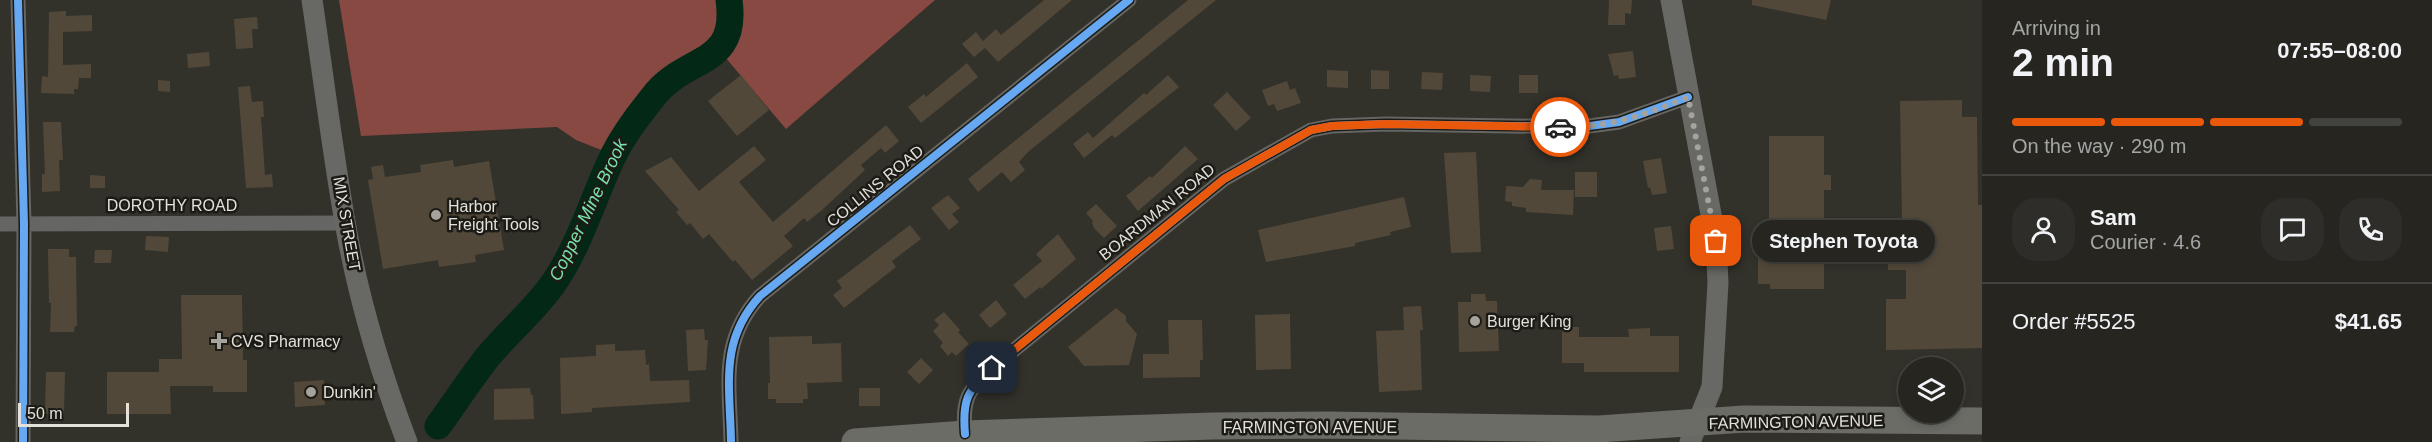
<!DOCTYPE html>
<html lang="en">
<head>
<meta charset="utf-8">
<style>
	body { margin:0; font-family:Arial,sans-serif; background:#2e2d29; color:#f1f3f6; height:100vh; display:flex; flex-direction:column; font-size:22px; white-space:nowrap }
	* { box-sizing:border-box; margin:0 }
	p { font-size:20px; color:#a4a5a5 }
	.icon { flex:none; width:33px; height:33px; fill:none; stroke:currentColor; stroke-width:2; stroke-linecap:round; stroke-linejoin:round }
	.map { position:relative; flex:1; overflow:hidden }
	.sheet { display:flex; flex-direction:column; background:#262520; width:450px }
	.sheet>* { flex:none }
	.tools { position:absolute; left:1898px; top:357px; display:grid; gap:12px }
	.tools a { display:grid; place-items:center; width:66px; height:66px; border-radius:50%; background:#262520; box-shadow:0 3px 9px #0003,0 0 0 2px #42423e; font-size:30px }
	.scale { position:absolute; left:18px; bottom:15px; width:111px; box-sizing:border-box; padding-left:6px; border:3px solid #e3e1d9; border-top:0; font-size:16px; line-height:21px; white-space:nowrap; color:#e3e1d9; -webkit-text-stroke:4px #1c1b15; paint-order:stroke }
	.pin { position:absolute; display:grid; place-items:center; width:51px; height:51px; color:#fff; margin:-26px; border-radius:12px; box-shadow:0 3px 9px #0006 }
	.courier { position:absolute; display:grid; place-items:center; width:60px; height:60px; margin:-30px; border:4px solid #ea580c; border-radius:50%; background:#fff; color:#222; box-shadow:0 2px 8px #0007 }
	.bubble { position:absolute; height:42px; border-radius:21px; background:#262520; box-shadow:0 3px 9px #0003,0 0 0 2px #42423e; font-size:20px; font-weight:600; line-height:42px; text-align:center }
	.summary em { font-style:normal; font-weight:600 }
	.summary div { display:flex; flex-direction:column-reverse }
	.summary { display:flex; align-items:center; justify-content:space-between; height:102px; padding:0 30px }
	h1 { font-size:39px; font-weight:600; line-height:45px }
	.bar { display:grid; grid-template-columns:repeat(4,1fr); gap:9px 6px; align-content:center; height:72px; padding:0 30px }
	.bar i { height:8px; border-radius:4px; background:#42423e }
	.bar .current { background:#ea580c }
	.bar p { grid-column:span 4 }
	.line { display:flex; align-items:center; gap:15px; padding:0 30px; border-top:2px solid #42423e }
	.line div { flex:1 }
	.round { display:grid; place-items:center; flex:none; width:63px; height:63px; border-radius:24px; background:#2e2d29 }
	main { display:flex; flex:1; min-height:0 }
	.map>svg:first-child { display:block }
</style>
</head>
<body>
<main>
<div class="map">
<svg width="1982" height="442" viewBox="0 0 1982 442">
	<rect width="100%" height="100%" fill="#32312a"/>
	<path fill="#874941" d="M339,0h596l-149,129 -67,-79 -56,37 -27,30 -22,38 -38,-15 -19,-13 -196,9z"/>
	<g fill="none" stroke-linecap="round" stroke-linejoin="round">
		<path stroke="#042816" stroke-width="27" d="M438,426c16,-22 31,-45 48,-67 21,-26 48,-48 67,-75 27,-39 40,-86 60,-128 12,-24 28,-44 44,-64 33,-37 81,-27 72,-92"/>
	</g>
	<path fill="#52483a" d="M1044,0h28l-74,62 -13,-14 -11,9 -12,-13 14,-12 7,9 13,-12 5,6z
		M1188,0h28l-188,152 -9,10 6,8 -14,12 -9,-10 -24,20 -10,-13z
		M1609,0h23l-1,14 -6,-1v12h-17z
		M1752,0h79l-5,20 -74,-15z
		M66,11v5l26,-1v16l-29,1v33l28,-1v14h-12l-1,11h-4v5l-33,-1 1,-17 6,1 1,-65z
		M257,17l1,12h-6l1,19 -17,1 -2,-30z
		M1633,51l3,26 -17,2 -1,-4 -4,1 -6,-22z
		M209,52l1,14 -22,2 -1,-14z
		M967,63l11,14 -57,46 -13,-16 16,-13 2,3z
		M1327,70l21,1v17l-21,-1z
		M1371,70l18,1v18h-18z
		M1422,72l21,1 -1,17 -21,-1z
		M741,75l28,35 -32,26 -29,-35z
		M1168,75l11,12 -64,51 -3,-3 -28,23 -11,-14 15,-12 5,6 51,-45 2,2z
		M1470,75l21,1 -1,16 -20,-1z
		M1519,75h19v18h-19z
		M158,80l12,1v11l-12,-1z
		M1287,81l3,9 5,-2 6,15 -24,8 -3,-7 -6,2 -6,-16z
		M250,86l2,16 11,-1 1,16h-3l4,58 7,-1 1,13 -27,1 -8,-101z
		M1227,92l24,26 -15,13 -23,-26z
		M1962,100v17h15l1,88h4v143l-96,2v-51h20v-29h-18l-1,-49h15l-2,-120z
		M43,122h18l2,38h-4l1,31 -18,1v-18h3z
		M886,125l13,16 -14,12 -4,-5 -20,17 4,5 -43,40 -15,12 -3,-4 -20,18 9,10 -41,34 -17,-20 -2,2 -24,-28 -6,5 -13,-16 -3,2 -11,-13 3,-2 -34,-39 26,-14 28,34 55,-45 12,14 -27,22 34,40z
		M1769,136h55v39h7v15h-7v99h-54v-5h-12v-35h11z
		M1185,146l13,13 -60,52 -12,-15 24,-20 2,2z
		M1476,152l5,100 -30,1 -7,-100z
		M1661,158l6,35 -15,2 -2,-8 -2,1 -5,-27z
		M453,160l1,7 35,-6 15,89 -29,5 1,7 -37,5 -1,-7 -55,9 -15,-89 5,-1 -2,-12 12,-2 2,12 36,-5 -1,-7z
		M1575,172h22v25h-22z
		M90,175l15,1v12h-15z
		M1530,179l12,1 -1,10h33l-1,25 -47,-3v-4l-14,-2v-4l-7,-1 1,-15 17,1z
		M948,195l12,13 -8,6 7,8 -10,8 -18,-22z
		M1404,197l7,30 -21,5 1,3 -36,8v3l-89,16 -8,-32z
		M1096,204l21,22 -13,12 -10,-10 -2,-5 1,-2 -7,-8z
		M910,225l11,14 -29,22 4,6 -52,41 -11,-13 9,-7 -5,-7z
		M1671,226l3,23 -17,2 -3,-23z
		M1058,234l18,25 -35,30 -1,-2 -15,12 -12,-14 29,-24 -6,-7z
		M146,236l23,1 -1,15 -23,-2z
		M48,249h21v8h7l1,69h-2l-1,6h-24l1,-29h-2z
		M95,250h17l-1,13h-17z
		M1471,294h14l1,7h11l2,50 -40,1 -1,-50h13z
		M181,295h61l1,65h4v32h-34v-6h-43l1,28h-64v-42h52v-13h23z
		M996,300l11,14 -17,14 -11,-13z
		M1421,306l2,24h-3l2,60 -43,2 -3,-61 28,-1 -1,-23z
		M1116,308l10,8v5l11,13 -8,31 -45,1 -16,-19z
		M944,312l16,18 -2,2 11,12 -13,12 -4,-4 -4,4 -8,-10 3,-3 -10,-12 6,-6 -5,-5z
		M1290,314l1,55 -35,1 -1,-55z
		M1168,320h34l1,40h-3v17l-57,1v-24h26z
		M1562,327h17v10h50l-1,-8 22,-1v8h29v36h-95v-9h-22z
		M704,329l1,11h3l-2,30 -18,1 -2,-41z
		M812,336v8l29,-1 1,39 -35,1 1,16h-5v4h-27v-4h-8v-16h2l-1,-46z
		M615,344v7l30,-1 1,15 3,-1 1,17 39,-1 1,22 -98,6v4l-31,2 -1,-56 36,-2v-11z
		M921,358l12,12 -14,14 -12,-12z
		M46,372h19l-1,43 -19,-1z
		M324,380l1,25 -30,2 -1,-25z
		M530,388l1,7h2l1,24 -40,1v-31z
		M859,388h21v18h-21z"/>
	<g fill="none" stroke-linecap="round" stroke-linejoin="round">
		<path stroke="#656663" stroke-width="15" d="M18,0l6,224 -1,218
			M0,224l345,-1
			M965,434c-3,-34 2,-43 27,-66l232,-189 87,-49 21,-4 54,-2 196,3 37,-5 69,-25
			M731,442c-1,-57 -12,-101 29,-146l369,-296"/>
		<path stroke="#686864" stroke-width="21" d="M312,0c11,74 20,148 33,222 13,75 35,149 62,220
			M1671,0l45,241 2,42 -6,104 -22,55"/>
		<path stroke="#6b6c66" stroke-width="27" d="M855,442l110,-8 248,-8 115,-1 271,4 145,-10 238,2"/>
		<g stroke="#1c1b15" stroke-width="11">
			<path id="cycleway" d="M18,0l6,224 -1,218
				M965,434c-3,-34 2,-43 27,-66l232,-189 87,-49 21,-4 54,-2 196,3 37,-5 69,-25
				M731,442c-1,-57 -12,-101 29,-146l369,-296"/>
		</g>
		<use href="#cycleway" stroke="#66a8f1" stroke-width="8"/>
	</g>
	<g fill="none" stroke-linecap="round" stroke-linejoin="round">
		<path stroke="#a5a39c" stroke-width="6" stroke-dasharray="0 10.8" d="M1560,127c46,1 86,-12 128,-30l28,144"/>
		<path stroke="#ea580c" stroke-width="8" d="M992,368l232,-189 87,-49 21,-4 54,-2 174,3"/>
	</g>
	<g fill="#a5a39c" stroke="#1c1b15" stroke-width="2">
		<circle cx="436" cy="215" r="6"/>
		<circle cx="1475" cy="321" r="6"/>
		<path d="M216 332h6v6h6v6h-6v6h-6v-6h-6v-6h6z"/>
		<circle cx="311" cy="392" r="6"/>
	</g>
	<g text-anchor="middle" dominant-baseline="central" stroke-width="5" stroke-linejoin="round" paint-order="stroke">
		<g font-size="16" fill="#e3e1d9" stroke="#1c1b15">
			<text transform="translate(875 186) rotate(-39)">COLLINS ROAD</text>
			<text x="172" y="205">DOROTHY ROAD</text>
			<text transform="translate(1157 212) rotate(-39)">BOARDMAN ROAD</text>
			<text transform="translate(347 224) rotate(80)">MIX STREET</text>
			<text transform="translate(1796 422) rotate(-1)">FARMINGTON AVENUE</text>
			<text x="1310" y="427">FARMINGTON AVENUE</text>
		</g>
		<g font-size="16" fill="#e3e1d9" stroke="#1c1b15" text-anchor="start">
			<text x="448" y="206">Harbor<tspan x="448" dy="18">Freight Tools</tspan></text>
			<text x="1487" y="321">Burger King</text>
			<text x="231" y="341">CVS Pharmacy</text>
			<text x="323" y="392">Dunkin'</text>
		</g>
		<g font-size="18" font-style="italic" fill="#79e2ab" stroke="#1c1b15">
			<text transform="translate(588 210) rotate(-64)">Copper Mine Brook</text>
		</g>
	</g>
</svg>
<div class="tools">
<a><svg class="icon" aria-label="layers" viewBox="0 0 24 24"><path d="M12 4l9 5-9 5-9-5zM3 14l9 5 9-5"/></svg></a>
</div>
<div class="scale">50 m</div>
<div class="pin" style="left:1716px;top:241px;background:#ea580c"><svg class="icon" aria-label="bag" viewBox="0 0 24 24"><path d="M5 8h14l-1 12H6zM9 8a3 3 0 0 1 6 0"/></svg></div>
<div class="pin" style="left:992px;top:368px;background:#1f2937"><svg class="icon" aria-label="home" viewBox="0 0 24 24"><path d="M3 11l9-7 9 7M6 9v11h12V9"/></svg></div>
<div class="courier" style="left:1560px;top:127px"><svg class="icon" aria-label="car" viewBox="0 0 24 24"><path d="M5 17H2v-5l4-1 3-4h7l3 4 3 1v5h-3M9 17h6M6 11h13"/><circle cx="7" cy="17" r="2"/><circle cx="17" cy="17" r="2"/></svg></div>
<div class="bubble" style="left:1752px;top:220px;width:183px">Stephen Toyota</div>
</div>
<section class="sheet">
<div class="summary"><div><h1>2 min</h1><p>Arriving in</p></div><em>07:55–08:00</em></div>
<div class="bar"><i class="current"></i><i class="current"></i><i class="current"></i><i></i><p>On the way · 290 m</p></div>
<div class="line" style="height:108px"><a class="round"><svg class="icon" aria-label="person" viewBox="0 0 24 24"><circle cx="12" cy="8" r="4"/><path d="M4 21q1-7 8-7t8 7"/></svg></a><div><b>Sam</b><p>Courier · 4.6</p></div><a class="round"><svg class="icon" aria-label="chat" viewBox="0 0 24 24"><path d="M4 5h16v11H9l-5 4z"/></svg></a><a class="round"><svg class="icon" aria-label="phone" viewBox="0 0 24 24"><path d="M5 4h4l2 5-3 2q2 4 5 5l2-3 5 2v4C11 20 4 13 5 4z"/></svg></a></div>
<div class="line" style="height:78px"><div>Order #5525</div><b>$41.65</b></div>
</section>
</main>
</body>
</html>
